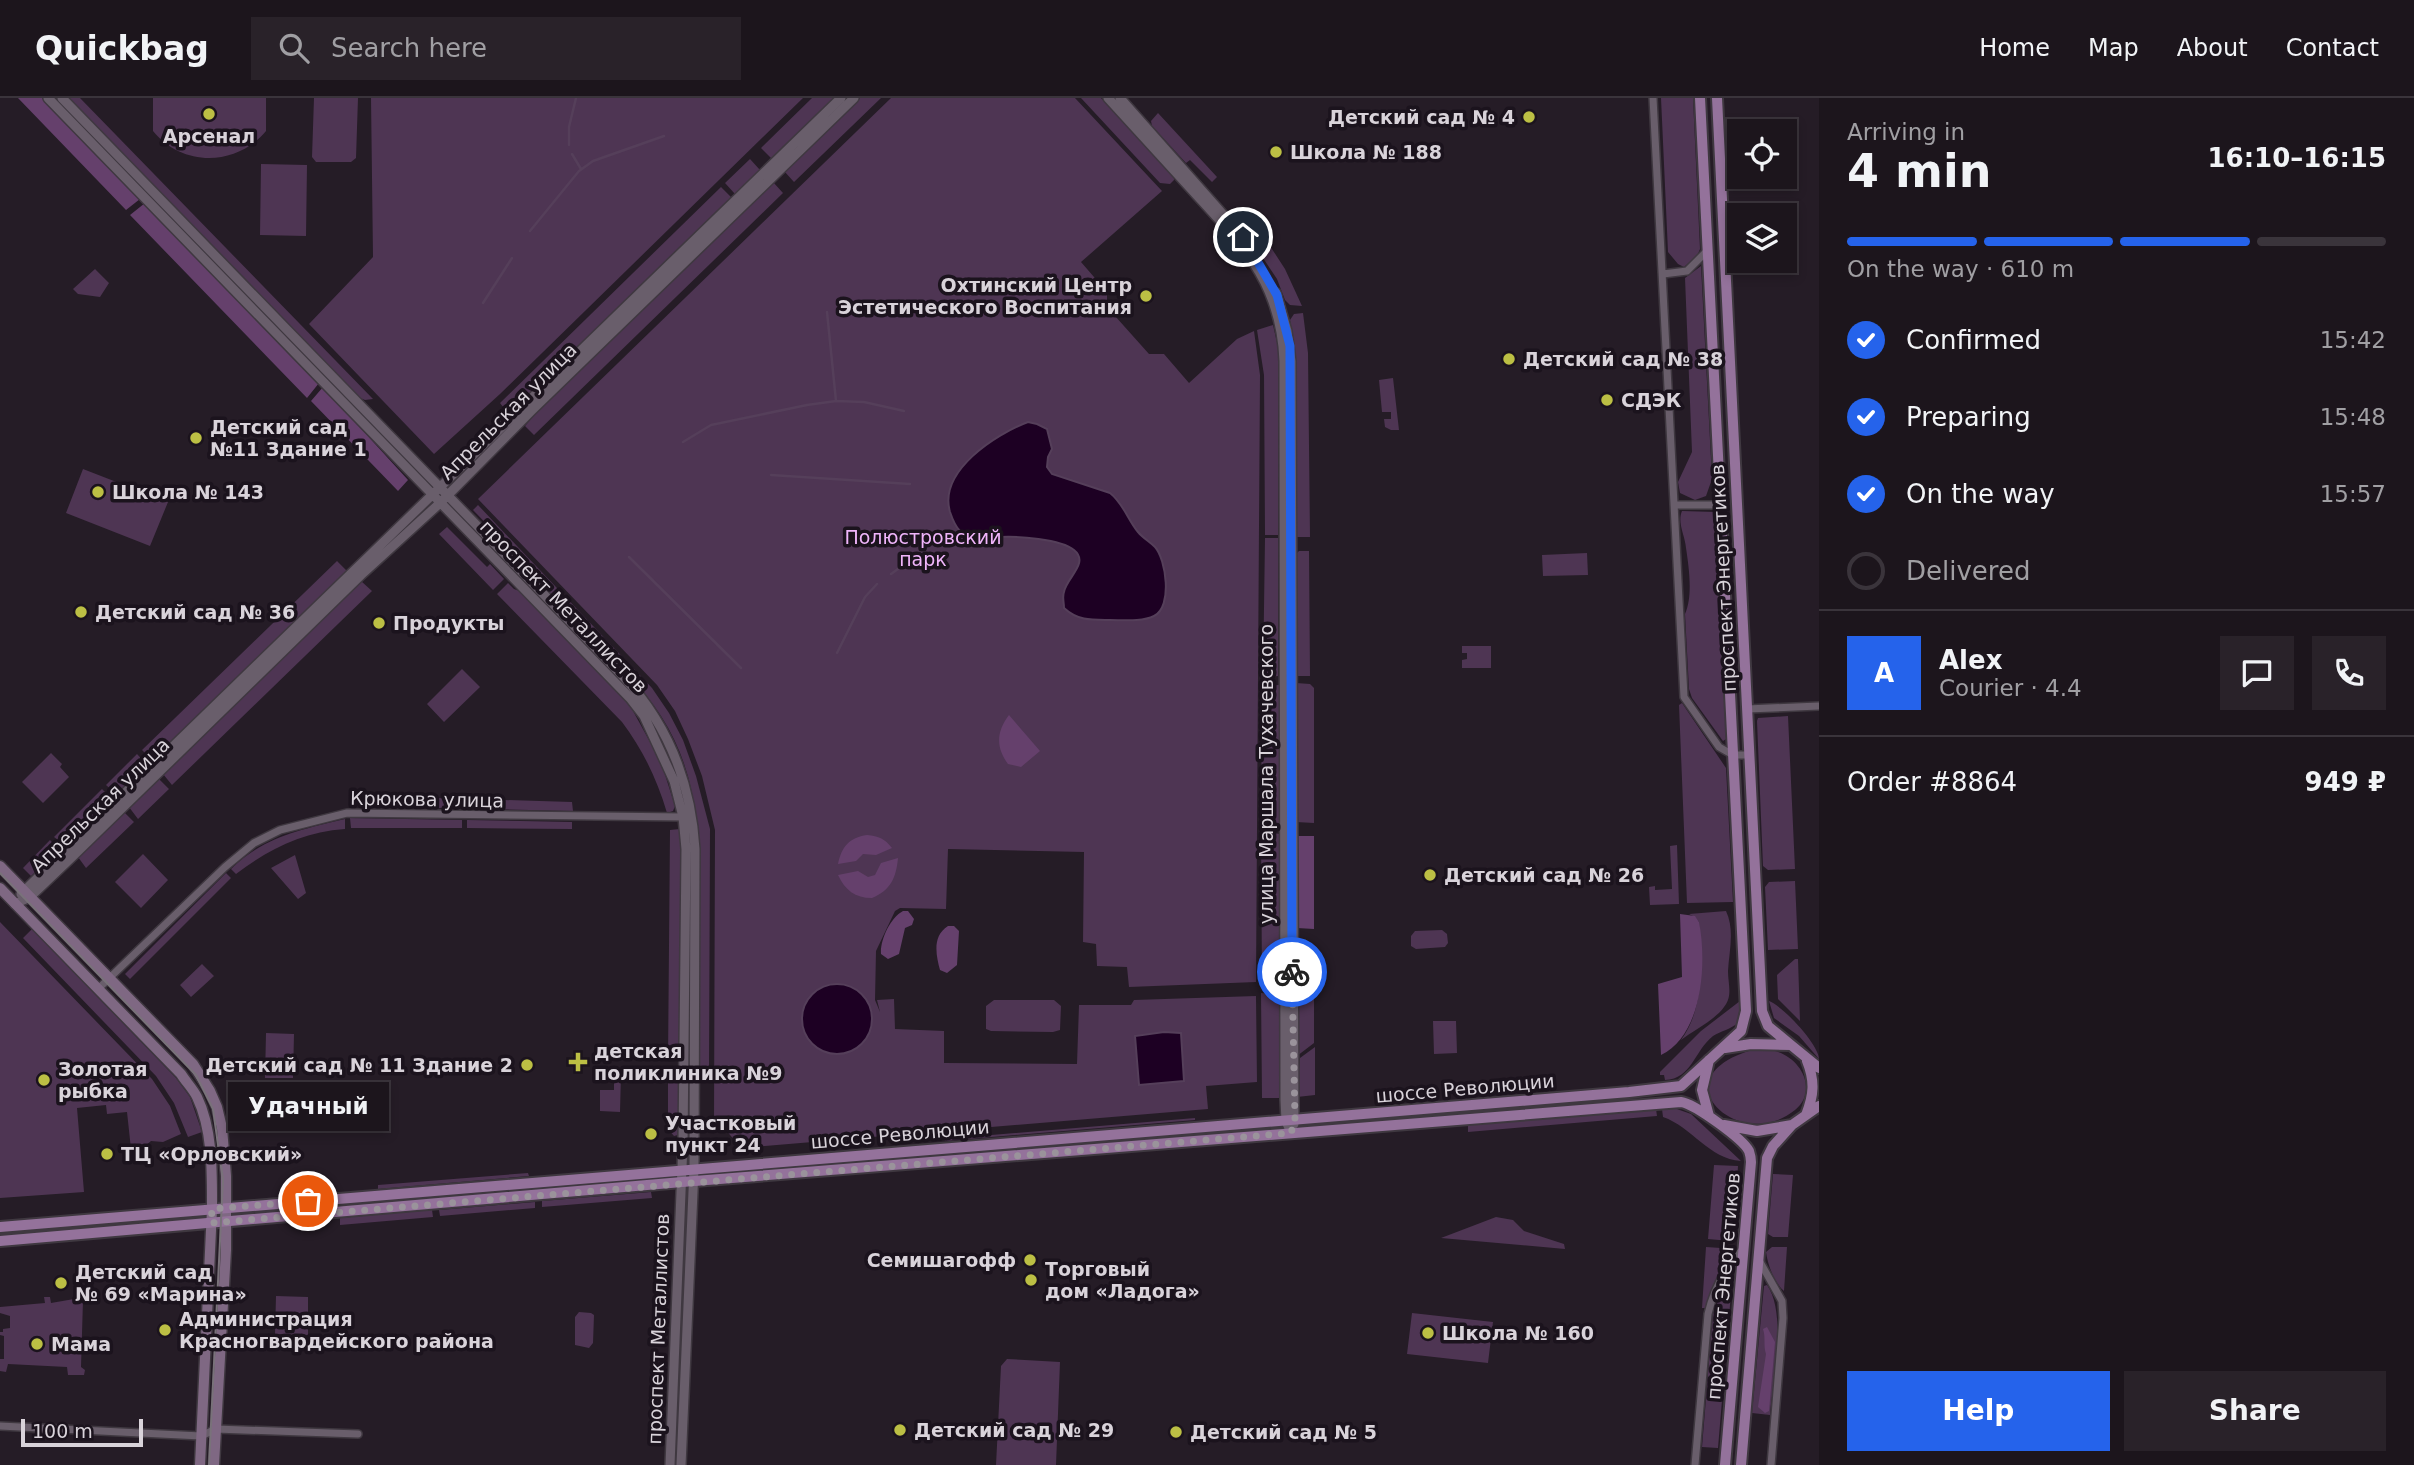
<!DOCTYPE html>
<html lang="en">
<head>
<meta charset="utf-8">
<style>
	body { margin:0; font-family:"DejaVu Sans",sans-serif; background:#292229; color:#f1f3f6; height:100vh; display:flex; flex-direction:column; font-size:26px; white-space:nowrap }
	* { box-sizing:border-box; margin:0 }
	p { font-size:23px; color:#a09fa3 }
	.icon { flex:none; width:38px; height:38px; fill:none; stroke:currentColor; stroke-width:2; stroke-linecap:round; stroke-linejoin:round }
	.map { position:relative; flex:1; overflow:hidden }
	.drawer { display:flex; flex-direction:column; background:#1c151c; width:595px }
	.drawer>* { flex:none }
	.tools { position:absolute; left:1727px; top:21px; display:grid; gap:14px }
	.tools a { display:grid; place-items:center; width:70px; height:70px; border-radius:0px; background:#1c151c; box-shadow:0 4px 10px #0003,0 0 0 2px #3a343b; font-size:35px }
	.scale { position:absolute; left:21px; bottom:18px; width:122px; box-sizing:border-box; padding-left:7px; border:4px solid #d9d3da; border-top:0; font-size:19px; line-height:24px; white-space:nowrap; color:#d9d3da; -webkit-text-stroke:5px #1b131d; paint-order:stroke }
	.pin { position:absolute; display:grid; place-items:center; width:60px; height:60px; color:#fff; margin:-30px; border:4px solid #fff; border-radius:50%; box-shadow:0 2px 7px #0007 }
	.courier { position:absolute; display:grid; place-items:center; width:70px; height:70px; margin:-35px; border:5px solid #2563eb; border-radius:50%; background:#fff; color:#222; box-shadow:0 2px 9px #0007 }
	.bubble { position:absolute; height:49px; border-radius:0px; background:#1c151c; box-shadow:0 4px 10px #0003,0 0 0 2px #3a343b; font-size:23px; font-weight:800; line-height:49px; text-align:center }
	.summary em { font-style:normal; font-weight:800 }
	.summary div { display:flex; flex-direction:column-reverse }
	.summary { display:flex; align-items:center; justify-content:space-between; height:119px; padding:0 28px }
	h1 { font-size:46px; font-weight:800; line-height:52px }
	.bar { display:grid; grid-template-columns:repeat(4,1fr); gap:10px 7px; align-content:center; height:84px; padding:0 28px }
	.bar i { height:9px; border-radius:5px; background:#3a343b }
	.bar .current { background:#2563eb }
	.bar p { grid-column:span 4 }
	.line { display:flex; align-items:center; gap:18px; padding:0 28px; border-top:2px solid #3a343b }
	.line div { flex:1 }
	.round { display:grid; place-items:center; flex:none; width:74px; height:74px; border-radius:0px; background:#292229 }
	ol { padding:0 28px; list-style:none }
	li { display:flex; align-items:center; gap:21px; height:77px }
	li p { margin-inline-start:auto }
	li .icon { padding:7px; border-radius:50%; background:#2563eb; color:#fff; stroke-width:4 }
	li:last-child { color:#a09fa3 }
	li i { width:38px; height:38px; border:4px solid #3a343b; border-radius:50% }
	.primary-button { display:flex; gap:14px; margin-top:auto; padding:14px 28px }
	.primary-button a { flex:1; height:80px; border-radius:0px; background:#2563eb; color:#fff; font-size:28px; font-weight:800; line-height:80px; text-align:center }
	.primary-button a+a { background:#292229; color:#f1f3f6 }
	header { display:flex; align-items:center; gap:42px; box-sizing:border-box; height:98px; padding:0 35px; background:#1c151c; border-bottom:2px solid #3a343b }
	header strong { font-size:33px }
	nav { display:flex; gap:38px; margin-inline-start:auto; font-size:24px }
	.search { width:490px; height:63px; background:#292229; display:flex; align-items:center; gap:18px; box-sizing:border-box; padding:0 24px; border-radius:0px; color:#a09fa3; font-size:26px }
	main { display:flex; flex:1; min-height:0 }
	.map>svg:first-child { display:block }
</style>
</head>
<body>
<header>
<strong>Quickbag</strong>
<div class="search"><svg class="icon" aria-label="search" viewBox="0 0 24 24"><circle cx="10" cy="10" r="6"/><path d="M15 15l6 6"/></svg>Search here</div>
<nav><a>Home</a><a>Map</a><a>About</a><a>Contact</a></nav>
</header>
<main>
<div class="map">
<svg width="1819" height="1367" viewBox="0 0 1819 1367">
	<rect width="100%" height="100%" fill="#251c26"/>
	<path fill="#4e3553" d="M68,0h12l293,301 -8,1 -7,-3z
		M153,0h113v33c-30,36 -84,36 -113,0z
		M314,0h44l-2,60 -5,4h-35l-4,-5z
		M371,0h432l-303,296 -66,60 -125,-130 64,-67z
		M812,0h22l-62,61 -11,-11z
		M860,0h21l-87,84 -10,-11z
		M891,0h184l87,93 -81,71 26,30v15l42,47h15l25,29 48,-44 17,-8 6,44 -4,607 -127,5 -2,-20 -30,-1 -1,-22 -13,-2 1,-90 -136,-3 -2,60 -46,-1 -5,3 -19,40 -1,49 5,12 -3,-12 17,-1 1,30 49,2v32l133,1 2,-59h52l3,-5 122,-4 1,86 -51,4 2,23 -467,39 -21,-25 -6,-1 1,-292 -13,-54 -14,-37 -13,-28 -18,-26 -179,-186z
		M1081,0h20l73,78v4l-4,4 -10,-1z
		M1661,0h32l7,151 -3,7 -13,11 -6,-3 -10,-12z
		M1158,15l59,64 -5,5 -22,-22 -4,3 -34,-37 -1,-5z
		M750,61l10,11 -25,24 -10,-11z
		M261,66l46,1 -1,71 -46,-1z
		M773,84l10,11 -249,242 -9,-9 12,-14z
		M721,89l10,10 -212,207 -12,8 -7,-9z
		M1246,111l39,60 17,37 -12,-1 -5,-5 -8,-21 -38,-57v-7z
		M1701,168l11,213 -6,17 -11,4 -15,-7 -2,-11 14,-30 -7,-174z
		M95,171l14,14 -9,14 -22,-3 -5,-5z
		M1303,215l5,40 2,184h-14v-176l-6,-41 4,-6z
		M1273,227l5,22v188h-13l-1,-160 -7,-45z
		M1393,280l6,52h-8l-6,-3 -1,-8h7v-7h-9l-3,-32z
		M83,371l85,33 -18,44 -84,-33z
		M478,407l174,183 17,25 14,27 13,36 14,53 -1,248h-10c0,-48 0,-96 0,-144 1,-75 5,-151 -38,-217 -34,-52 -84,-94 -127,-138l-1,-6 -60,-62z
		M1682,413l33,1 11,227 -3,2 -31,-43 -3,-9 -4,-75c8,-18 4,-46 1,-66 -1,-13 -9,-25 -4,-37z
		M447,429l40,40 3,-3 14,15 -11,11 -54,-56z
		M1265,440h13v138l-15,2z
		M1299,453h10l1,125h-14v-122z
		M1587,455l1,22 -45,1 -1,-21z
		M337,463l10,10 -195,189 -10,-10z
		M361,483l11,10 -200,194 -9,-11z
		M508,485l6,6 8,3 105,108 34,62 14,44 -2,5 -6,2c-10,-34 -24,-63 -45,-91l-125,-128z
		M1462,548h29v22h-29v-8l5,-1v-6h-5z
		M462,571l18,18 -36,35 -17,-18z
		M1296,585l14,1 4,4v135l-18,-1z
		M1279,587v142l-18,-4 1,-137z
		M1682,605l44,65 7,134 -46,1 -8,-198z
		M1788,618l7,153 -27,1 -5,-4 -6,-145 1,-3z
		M51,655l11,11 -2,3 9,10 -26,26 -21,-21z
		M137,656l10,11 -30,30 -11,-10z
		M159,681l10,10 -31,30 -9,-12z
		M102,691l10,10 -47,46 -11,-8z
		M402,699l170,5 1,9 -171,-4z
		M124,714l10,10 -48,46 -8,-11z
		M350,720l112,2v8h-111z
		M345,721v10c-42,3 -76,20 -109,45l-5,-5c34,-33 69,-39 114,-50z
		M467,722l105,2v7l-105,-1z
		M680,731v232h-12l2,-231z
		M1261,731l18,5v143l-6,5 -11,2z
		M50,742l9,10 -28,26 -8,-8z
		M1677,747l2,59 -29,1 -1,-18 6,-1v4l17,-1 -2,-43z
		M143,756l25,26 -27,28 -26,-26z
		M295,757l11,38 -8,6 -27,-31z
		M226,775l5,5 -101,101 -5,-5z
		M1795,783l3,68 -30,1 -3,-63 4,-5z
		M1726,813c9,19 3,41 2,60 0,13 5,25 -4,36 -9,13 -30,23 -43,33 25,-34 19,-79 18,-118l-4,-5 -6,-3z
		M0,824l152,157 18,27 11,28 -18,8 -12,-1 -7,6 -3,8 -4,1 -6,-7 -4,-37 -20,2 -1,-9 -29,3 7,84 -84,6z
		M32,831l144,149 14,19 12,35 -14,5 -14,-34 -18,-27 -133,-138z
		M1442,832l5,4 1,9 -3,4 -29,2 -5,-3v-10l4,-5z
		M1795,861h3l2,62 -22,-22 -1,-24z
		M202,866l12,12 -23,21 -11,-12z
		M1308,871v4h6v70l-17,13v-79z
		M1261,895l12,1 6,4v100h-17z
		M994,902h60l7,6 -1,24 -7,2 -62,-1 -5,-2v-23z
		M1740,903l-2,22c-7,6 -17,8 -25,13 -19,15 -21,43 -48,44l-1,-5h-4v-3l41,-41z
		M1769,903c14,5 50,44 50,58l-20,-23 -25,-18z
		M1433,923h23l1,32 -23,1z
		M266,935l28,1 -1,44h-28z
		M1315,949v48l-18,2 3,-39z
		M1752,952c8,0 18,-1 26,2 24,8 40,39 17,58 -55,45 -139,-32 -43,-60z
		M668,970h12l-2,5v62l-4,1 -6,-7z
		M614,975h7l-1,39 -20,-1v-21h14z
		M1674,1010l17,6 50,47c-32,-2 -49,-34 -78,-44l-1,-8z
		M1656,1011l1,7 -189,16v-7z
		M1195,1020v2l-250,21 -1,-2z
		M1714,1067l24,1 -4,64 -4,11 -22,-2z
		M528,1075l1,3 -151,13v-4z
		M1773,1076l20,1 -5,62h-15l-5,-3z
		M651,1094l1,6 -110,9v-6z
		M535,1104v6l-95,8 -1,-6z
		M432,1112l1,7 -93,8v-7z
		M1496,1119l17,3 11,11 40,13 1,5 -124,-11z
		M1706,1149l15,1 8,4 -24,56h-3z
		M1772,1149h15l-3,44c-10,-9 -16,-25 -18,-39z
		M1731,1171h2l-15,179 -16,-1 11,-133z
		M1767,1187c20,28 6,95 3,130l-18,-2 12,-127z
		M75,1196l13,2 -5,4 -2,67 4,3 -1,5h-16l-1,-8 -59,-3 -2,8 -6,-1v-12h4v-23l-4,-1v-3h3v-3l7,-1v-12l-10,-3v-6l45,-4 -1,-6h6l1,6 23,-4z
		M276,1198l32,1v38l-33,-1z
		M579,1214l12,1 3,2 -1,28 -4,5 -14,-3v-28z
		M1412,1215l81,9 -5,41 -81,-9z
		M1007,1261l53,3 -4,103h-60l5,-99z"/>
	<path fill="#65406c" d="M18,0h24l98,101 -14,11z
		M145,105l174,180 -12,15 -177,-183z
		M323,289l85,93 -10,11 -87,-90z
		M1009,617l31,36 -19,16 -13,-3c-12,-16 -12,-32 1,-49z
		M867,737c12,1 18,4 25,13l-16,7 -13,-1 -7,7 -18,3c4,-18 11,-26 29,-29z
		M1296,738h18v93l-17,-1z
		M898,760c-2,20 -7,32 -26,40 -17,0 -27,-8 -34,-23l20,-4 10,6 7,-2 6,-12z
		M903,813h5l6,8 -2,6 -7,3 -6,26 -11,5 -7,-5c-1,-14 9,-36 22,-43z
		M1680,816l15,2 4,6c8,40 4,113 -38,133l-3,-71 24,-7z
		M948,828h6l5,5 -2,34 -10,8 -7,-3c-4,-15 -8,-34 8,-44z
		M1767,1229l8,15 -6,69 -4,2 -7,-6 8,-53c-3,-9 0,-16 -3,-25z"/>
	<path fill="#1d0023" stroke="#553f5a" stroke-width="2" d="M1028,324l9,2 10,5 5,20 -4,8 -1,10 5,7 58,19c13,10 18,27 28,39 5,6 12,10 17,15 11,12 18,60 -1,69 -12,6 -31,4 -44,4 -18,0 -32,1 -46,-12 0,-6 -2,-11 0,-16 2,-14 26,-29 10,-42 -13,-11 -57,-14 -74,-13 -8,0 -18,3 -26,2 -4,-1 -12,-5 -14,-8 -5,-5 -8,-13 -10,-19 -12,-41 46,-78 78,-90z
		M802 921a35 35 0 1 1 70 0a35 35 0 1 1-70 0Z
		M1164,934l17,1 3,48 -45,4 -4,-49z"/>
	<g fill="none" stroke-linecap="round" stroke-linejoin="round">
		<path stroke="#553f5a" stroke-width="2.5" d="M569,47v-18l7,-29
			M572,56l9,15
			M530,133l49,-60 14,-10 71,-25
			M483,205l29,-45
			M827,214l9,89
			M683,344l28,-17 96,-20 29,-4 28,1 40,9
			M771,377l139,9
			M629,459l112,111
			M891,476l35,-25
			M837,555l28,-56 12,-13"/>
		<g stroke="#3f3840" stroke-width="10">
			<path id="minor" d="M1653,0l31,599 35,50 14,8h16
				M1663,176l24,-3 20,-20
				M1674,407h46
				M1747,611l72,-3
				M98,891l127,-122 29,-24 26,-13 67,-17 338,4
				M1760,1164l22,39 1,17 -12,147
				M0,1328l201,10 15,-7 142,5
				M1695,1367l13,-151c6,-26 17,-46 35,-65"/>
		</g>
		<g stroke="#3f3840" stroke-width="12">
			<path id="tertiary" d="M48,0l582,600 14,18 30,65 9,36 3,32 -3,294 -13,322
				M62,0l560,577c45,48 69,108 73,174l-1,320 -13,296
				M1108,0c28,31 56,61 84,92 50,55 89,91 92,171l1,739 1,21 5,12
				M1120,0l115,130
				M1276,195l11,38 4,30 3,763
				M21,796l820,-796
				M15,806l15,-7 42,-40 289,-282 79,-72 92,-93 322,-312"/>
		</g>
		<g stroke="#3f3840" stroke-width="13">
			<path id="secondary" d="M0,768l193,198 17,27 7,16 5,21 4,48v74l-12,215
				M0,790l181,186c5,8 12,15 16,23 16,33 15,76 15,112l-12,256"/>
		</g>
		<g stroke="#3f3840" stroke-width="14">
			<path id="primary" d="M1717,0l45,913 6,15 23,19
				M1725,950l26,-4 40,1 28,23
				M1709,962l-7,30 7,26
				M1806,1017c8,-20 9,-34 1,-54
				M1724,1027l33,6 35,-6 27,-19
				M0,1129l1629,-135 52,-6 60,-55 5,-20 -46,-913
				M0,1143l682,-59 999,-80c14,2 62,37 68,49 1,3 2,9 2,11l-26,303
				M1741,1367l26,-307 6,-12 19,-21"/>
		</g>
		<use href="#minor" stroke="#695e6b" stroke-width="7"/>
		<use href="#tertiary" stroke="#695e6b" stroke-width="9"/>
		<use href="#secondary" stroke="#7f6883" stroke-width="10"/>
		<use href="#primary" stroke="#94729b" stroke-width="10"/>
		<path stroke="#79727a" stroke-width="2" d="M0,775l196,202 17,34 10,71 -14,285"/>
	</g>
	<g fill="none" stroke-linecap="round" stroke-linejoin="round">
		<path stroke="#9a939b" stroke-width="7" stroke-dasharray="0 12.6" d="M308,1103l-96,8 -1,14 1080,-90 4,-13 -3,-148"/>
		<path stroke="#2563eb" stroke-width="9" d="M1243,139l34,58 13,51 2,626"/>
	</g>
	<g fill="#bcbf44" stroke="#1b131d" stroke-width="2.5">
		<circle cx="209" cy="16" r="7"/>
		<circle cx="1529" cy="19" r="7"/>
		<circle cx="1276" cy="54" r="7"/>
		<circle cx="1146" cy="198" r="7"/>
		<circle cx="1509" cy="261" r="7"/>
		<circle cx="1607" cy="302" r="7"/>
		<circle cx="196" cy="340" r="7"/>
		<circle cx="98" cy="394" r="7"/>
		<circle cx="81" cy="514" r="7"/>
		<circle cx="379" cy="525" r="7"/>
		<circle cx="1430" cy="777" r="7"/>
		<path d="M574.5 953.5h7v7h7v7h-7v7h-7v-7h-7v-7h7z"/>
		<circle cx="527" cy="967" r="7"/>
		<circle cx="44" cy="982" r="7"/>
		<circle cx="651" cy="1036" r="7"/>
		<circle cx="107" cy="1056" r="7"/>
		<circle cx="1030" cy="1162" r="7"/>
		<circle cx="1031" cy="1182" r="7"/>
		<circle cx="61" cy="1185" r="7"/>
		<circle cx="165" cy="1232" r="7"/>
		<circle cx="1428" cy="1235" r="7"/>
		<circle cx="37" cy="1246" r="7"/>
		<circle cx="900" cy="1332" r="7"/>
		<circle cx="1176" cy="1334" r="7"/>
	</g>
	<g text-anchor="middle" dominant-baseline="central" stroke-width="7" stroke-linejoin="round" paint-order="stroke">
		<g font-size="19" font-weight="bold" fill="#d9d3da" stroke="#1b131d" text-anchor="start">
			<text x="1515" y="19" text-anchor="end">Детский сад № 4</text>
			<text x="209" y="38" text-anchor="middle">Арсенал</text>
			<text x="1290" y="54">Школа № 188</text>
			<text x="1132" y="187" text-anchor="end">Охтинский Центр<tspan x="1132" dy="22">Эстетического Воспитания</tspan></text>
			<text x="1523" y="261">Детский сад № 38</text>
			<text x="1621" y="302">СДЭК</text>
			<text x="210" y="329">Детский сад<tspan x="210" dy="22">№11 Здание 1</tspan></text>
			<text x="112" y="394">Школа № 143</text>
			<text x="95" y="514">Детский сад № 36</text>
			<text x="393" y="525">Продукты</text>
			<text x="1444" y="777">Детский сад № 26</text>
			<text x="594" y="953">детская<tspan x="594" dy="22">поликлиника №9</tspan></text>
			<text x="513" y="967" text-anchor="end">Детский сад № 11 Здание 2</text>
			<text x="58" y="971">Золотая<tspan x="58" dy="22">рыбка</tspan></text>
			<text x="665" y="1025">Участковый<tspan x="665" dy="22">пункт 24</tspan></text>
			<text x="121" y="1056">ТЦ «Орловский»</text>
			<text x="1016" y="1162" text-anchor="end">Семишагофф</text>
			<text x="1045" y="1171">Торговый<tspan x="1045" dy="22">дом «Ладога»</tspan></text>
			<text x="75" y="1174">Детский сад<tspan x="75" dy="22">№ 69 «Марина»</tspan></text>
			<text x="179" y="1221">Администрация<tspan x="179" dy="22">Красногвардейского района</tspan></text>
			<text x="1442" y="1235">Школа № 160</text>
			<text x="51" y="1246">Мама</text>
			<text x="914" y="1332">Детский сад № 29</text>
			<text x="1190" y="1334">Детский сад № 5</text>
		</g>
		<g font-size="19" fill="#d9d3da" stroke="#1b131d">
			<text transform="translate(508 313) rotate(-45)">Апрельская улица</text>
			<text transform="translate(1723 480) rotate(-93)">проспект Энергетиков</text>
			<text transform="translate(564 508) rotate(46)">проспект Металлистов</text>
			<text transform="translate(1266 676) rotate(-90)">улица Маршала Тухачевского</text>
			<text transform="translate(427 701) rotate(1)">Крюкова улица</text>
			<text transform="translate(100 707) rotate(-44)">Апрельская улица</text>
			<text transform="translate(1465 990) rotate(-5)">шоссе Революции</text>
			<text transform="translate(900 1036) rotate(-5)">шоссе Революции</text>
			<text transform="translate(1723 1188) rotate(-85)">проспект Энергетиков</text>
			<text transform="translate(658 1231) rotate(-88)">проспект Металлистов</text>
		</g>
		<g font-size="19" fill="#f0b5fb" stroke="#1b131d">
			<text x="923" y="439">Полюстровский<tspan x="923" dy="22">парк</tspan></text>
		</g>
	</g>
</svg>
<div class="tools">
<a><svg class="icon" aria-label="locate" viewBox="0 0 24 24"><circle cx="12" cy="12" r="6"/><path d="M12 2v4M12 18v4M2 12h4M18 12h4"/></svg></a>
<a><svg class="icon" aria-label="layers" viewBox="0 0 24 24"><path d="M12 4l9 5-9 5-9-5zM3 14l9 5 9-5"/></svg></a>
</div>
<div class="scale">100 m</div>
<div class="pin" style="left:308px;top:1103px;background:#ea580c"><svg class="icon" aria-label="bag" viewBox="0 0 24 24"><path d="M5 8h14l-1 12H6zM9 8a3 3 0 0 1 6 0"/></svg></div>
<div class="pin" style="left:1243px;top:139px;background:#1f2937"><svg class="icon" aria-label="home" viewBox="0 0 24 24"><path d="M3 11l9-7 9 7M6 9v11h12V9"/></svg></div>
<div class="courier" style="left:1292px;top:874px"><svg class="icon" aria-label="bike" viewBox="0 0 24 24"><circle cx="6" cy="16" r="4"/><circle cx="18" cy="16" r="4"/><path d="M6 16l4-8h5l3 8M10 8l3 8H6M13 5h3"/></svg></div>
<div class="bubble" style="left:228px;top:984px;width:161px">Удачный</div>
</div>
<section class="drawer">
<div class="summary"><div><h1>4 min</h1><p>Arriving in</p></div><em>16:10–16:15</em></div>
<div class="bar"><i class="current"></i><i class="current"></i><i class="current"></i><i></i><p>On the way · 610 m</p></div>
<ol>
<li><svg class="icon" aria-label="check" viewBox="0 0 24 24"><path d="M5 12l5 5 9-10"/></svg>Confirmed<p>15:42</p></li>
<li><svg class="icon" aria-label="check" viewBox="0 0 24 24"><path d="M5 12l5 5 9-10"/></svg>Preparing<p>15:48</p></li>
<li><svg class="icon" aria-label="check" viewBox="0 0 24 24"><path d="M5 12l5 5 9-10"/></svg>On the way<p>15:57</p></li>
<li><i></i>Delivered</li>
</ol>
<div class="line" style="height:126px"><b class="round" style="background:#2563eb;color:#fff">A</b><div><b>Alex</b><p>Courier · 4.4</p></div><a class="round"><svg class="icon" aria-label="chat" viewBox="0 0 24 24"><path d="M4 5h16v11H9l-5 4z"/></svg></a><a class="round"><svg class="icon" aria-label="phone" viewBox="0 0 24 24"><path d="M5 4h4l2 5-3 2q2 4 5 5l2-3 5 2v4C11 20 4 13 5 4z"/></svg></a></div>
<div class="line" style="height:91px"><div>Order #8864</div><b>949 ₽</b></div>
<div class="primary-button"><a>Help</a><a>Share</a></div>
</section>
</main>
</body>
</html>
